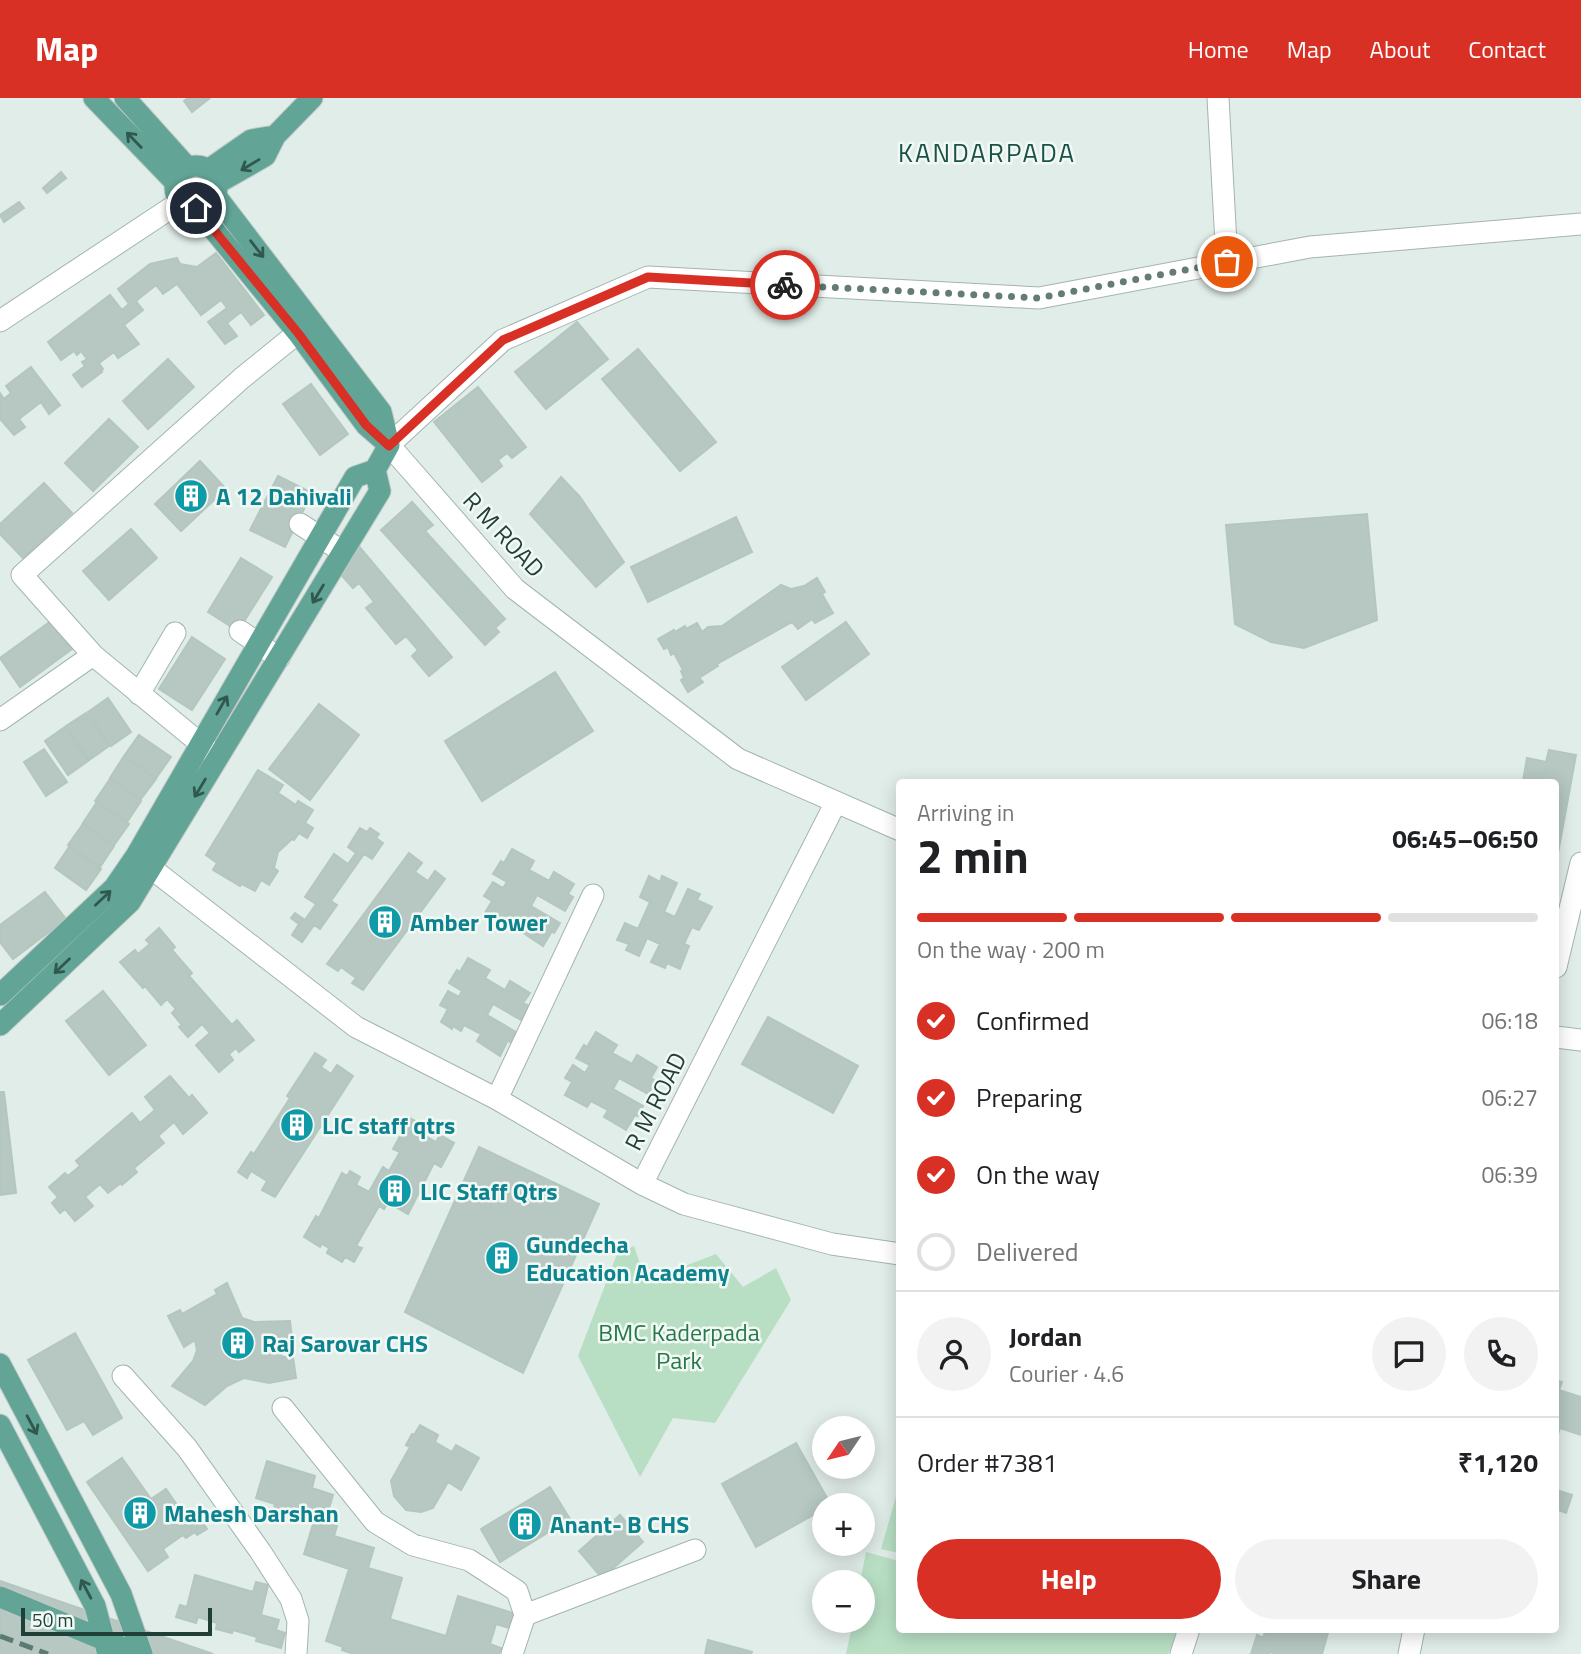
<!DOCTYPE html>
<html lang="en">
<head>
<meta charset="utf-8">
<style>
	body { margin:0; font-family:"Titillium Web",sans-serif; background:#f2f2f2; color:#202124; height:100vh; display:flex; flex-direction:column; font-size:26px; white-space:nowrap }
	* { box-sizing:border-box; margin:0 }
	p { font-size:23px; color:#757577 }
	.icon { flex:none; width:38px; height:38px; fill:none; stroke:currentColor; stroke-width:2; stroke-linecap:round; stroke-linejoin:round }
	.map { position:relative; flex:1; overflow:hidden }
	.panel { position:absolute; left:896px; top:681px; width:663px; height:854px; display:flex; flex-direction:column; background:#fff; border-radius:7px; box-shadow:0 4px 18px #0003 }
	.panel>* { flex:none }
	.needle { width:46px; rotate:235deg }
	.tools { position:absolute; left:812px; top:1318px; display:grid; gap:14px }
	.tools a { display:grid; place-items:center; width:63px; height:63px; border-radius:50%; background:#fff; box-shadow:0 4px 18px #0003; font-size:35px }
	.scale { position:absolute; left:21px; bottom:18px; width:191px; box-sizing:border-box; padding-left:7px; border:4px solid #203f37; border-top:0; font-size:19px; line-height:24px; white-space:nowrap; color:#203f37; -webkit-text-stroke:5px #f2f9f5; paint-order:stroke }
	.pin { position:absolute; display:grid; place-items:center; width:60px; height:60px; color:#fff; margin:-30px; border:4px solid #fff; border-radius:50%; box-shadow:0 2px 7px #0007 }
	.courier { position:absolute; display:grid; place-items:center; width:70px; height:70px; margin:-35px; border:5px solid #d93025; border-radius:50%; background:#fff; color:#222; box-shadow:0 2px 9px #0007 }
	.head em { font-style:normal; font-weight:700 }
	.head div { display:flex; flex-direction:column-reverse }
	.head { display:flex; align-items:center; justify-content:space-between; height:119px; padding:0 21px }
	h1 { font-size:46px; font-weight:700; line-height:52px }
	.bar { display:grid; grid-template-columns:repeat(4,1fr); gap:10px 7px; align-content:center; height:84px; padding:0 21px }
	.bar i { height:9px; border-radius:5px; background:#e0e0e0 }
	.bar .current { background:#d93025 }
	.bar p { grid-column:span 4 }
	.line { display:flex; align-items:center; gap:18px; padding:0 21px; border-top:2px solid #e0e0e0 }
	.line div { flex:1 }
	.round { display:grid; place-items:center; flex:none; width:74px; height:74px; border-radius:37px; background:#f2f2f2 }
	ol { padding:0 21px; list-style:none }
	li { display:flex; align-items:center; gap:21px; height:77px }
	li p { margin-inline-start:auto }
	li .icon { padding:7px; border-radius:50%; background:#d93025; color:#fff; stroke-width:4 }
	li:last-child { color:#757577 }
	li i { width:38px; height:38px; border:4px solid #e0e0e0; border-radius:50% }
	.action { display:flex; gap:14px; margin-top:auto; padding:14px 21px }
	.action a { flex:1; height:80px; border-radius:42px; background:#d93025; color:#fff; font-size:28px; font-weight:700; line-height:80px; text-align:center }
	.action a+a { background:#f2f2f2; color:#202124 }
	header { display:flex; align-items:center; gap:42px; box-sizing:border-box; height:98px; padding:0 35px; background:#d93025; color:#fff }
	header strong { font-size:33px }
	nav { display:flex; gap:38px; margin-inline-start:auto; font-size:24px }
	.map>svg:first-child { display:block }
</style>
</head>
<body>
<header>
<strong>Map</strong>
<nav><a>Home</a><a>Map</a><a>About</a><a>Contact</a></nav>
</header>
<div class="map">
<svg width="1581" height="1556" viewBox="0 0 1581 1556">
	<rect width="100%" height="100%" fill="#e1ede8"/>
	<path fill="#b8dfc4" d="M634,1148l12,35 70,-27 27,33 33,-19 15,32 -76,123 -42,-5 -33,59 -62,-121 39,-102z
		M899,1388l1,67h-1l-18,-4z
		M866,1454l33,9 1,68h264l14,4 -10,21h-322l7,-33 10,-1v-38h-3z"/>
	<path fill="#b6c8c1" stroke="#b3c7bf" stroke-width="2" d="M188,0h-1h23l-18,14 -8,-11z
		M61,74l5,6 -19,15 -4,-5z
		M19,104l5,6 -20,14 -4,-7z
		M216,155l48,62 -13,10 -10,-13 -14,11 10,13 -12,8 -17,-22 19,-14 -6,-8 -20,15 -24,-31 -14,10 -7,-9 -20,16 7,9 -19,15 15,19 -21,14 -4,-6 -15,11 4,6 -2,2 1,1 -20,15 -9,-12 12,-9 -3,-4 5,-3 -6,-8 -4,4 -3,-4 -13,9 -13,-18 62,-47 12,15 7,-6 -11,-15 32,-25 27,-6 3,6 17,3z
		M577,224l31,37 -62,50 -31,-37z
		M638,251l78,93 -36,29 -78,-92z
		M168,261l26,28 -46,42 -25,-28z
		M31,269l29,38 -11,9 -8,-12 -22,17 6,8 -11,8 -14,-16v-26l4,6 7,-6 -5,-7z
		M311,286l37,50 -28,21 -37,-51z
		M478,289l48,60 -14,11 -5,-5 -9,7 4,6 -20,16 -48,-60z
		M109,321l29,28 -45,44 -28,-28z
		M200,363l26,28 -45,42 -26,-27z
		M278,378l34,17 -27,54 -35,-17z
		M561,379l19,20 44,65 -28,25 -66,-73z
		M44,385l28,30 -49,45 -23,-24v-10z
		M412,404l21,23 -8,6 80,88 -10,9 4,4 -14,13 -104,-115z
		M1367,416l10,106 -73,28 -33,-6 -36,-18 -9,-99z
		M736,419l16,35 -104,50 -17,-35z
		M131,431l26,29 -48,42 -26,-29z
		M357,446l95,113 -23,19 -17,-20 6,-6 -12,-14 -10,8 -30,-36 8,-6 -15,-19 -6,5 -18,-20z
		M241,460l31,19 -34,54 -30,-19z
		M817,480l8,14 -3,2 11,19 -18,10 -3,-4 -14,10 -6,-7 -75,42 1,2 -19,12 4,4 -15,10 -7,-12 3,-2 -3,-7 2,-1 -9,-17 -3,2 -3,-8 -4,2 -6,-10 16,-9 1,2 10,-6 1,3 11,-6 5,9 6,-5 14,-1 59,-41 10,4 13,-3z
		M51,523l21,28 -52,38 -20,-29z
		M846,524l23,32 -63,46 -24,-33z
		M192,539l33,22 -33,51 -33,-21z
		M555,574l38,59 -111,70 -37,-60z
		M108,600l23,34 -20,14 -23,-34z
		M319,606l40,31 -49,65 -41,-31z
		M86,615l23,33 -20,14 -23,-34z
		M65,629l23,34 -20,14 -23,-34z
		M139,637l32,22 -15,21 -32,-22z
		M44,651l23,33 -21,14 -22,-34z
		M1549,652l27,5 -20,109v-82h-38l5,-1 4,-23 19,4z
		M124,658l32,23 -15,20 -31,-21z
		M258,672l25,15 -5,8 18,12 2,-4 15,9 -8,13 8,5 -6,10 -8,-5 -5,7 -2,-1 -14,13 -4,16 4,3 -9,14 -8,-5 -6,11 -13,-7 -2,2 -27,-16 4,-7 -11,-8z
		M110,681l31,22 -14,21 -32,-21z
		M97,704l32,22 -15,21 -31,-22z
		M83,726l31,22 -14,21 -32,-22z
		M360,730l7,4 3,-4 9,6 -3,4 7,5 -11,16 -8,-5 -33,47 6,4 -17,24 -6,-4 -12,17 -10,-7 7,-11 -8,-6 4,-5 10,7 11,-16 -11,-7 29,-43 14,10 8,-11 -8,-6z
		M69,749l32,22 -15,21 -31,-22z
		M512,751l22,12 -5,9 20,11 5,-9 20,12 -6,10 5,3 -8,14 -28,-16 -6,11 29,17 -6,10 -2,-2 -9,15 -21,-14 4,-7 -18,-10 -3,7 -8,-5 -1,3 -11,-7 7,-12 -8,-5 9,-14 10,6 4,-6 -14,-8 8,-13 3,2z
		M409,755l13,10 -7,9 13,9 7,-10 10,8 -82,111 -11,-7 4,-5 -15,-11 -3,4 -11,-7z
		M649,778l11,6 2,-6 15,7 -13,29 11,5 13,-28 12,5 -3,6 15,7 -13,23 -7,-3 -8,17 5,2 -9,23 -13,-6 -2,5 -14,-6 9,-18 -13,-6 -8,18 -13,-6 3,-6 -12,-4 8,-17 13,6 12,-27 -10,-5z
		M45,794l21,27 -53,40 -13,-17v-17z
		M159,830l16,19 -3,3 20,23 -3,3 43,49 5,-5 17,20 -15,12 -3,-4 -7,6 4,6 -14,12 -23,-27 14,-12 -8,-9 -14,13 -9,-10 3,-2 -10,-12 4,-4 -9,-10 -6,6 -16,-19 -2,2 -23,-26 15,-12 3,4 12,-10 -4,-4z
		M468,860l22,12 -5,8 20,12 5,-9 20,12 -7,10 6,3 -8,14 -28,-16 -6,11 29,17 -6,10 -2,-2 -8,16 -23,-15 4,-7 -17,-9 -3,6 -8,-5 -1,3 -11,-7 7,-13 -8,-4 8,-14 11,6 3,-6 -13,-8 8,-13 3,2z
		M103,893l43,54 -37,30 -43,-54z
		M768,919l90,49 -25,47 -91,-49z
		M596,934l21,13 -5,8 20,11 5,-9 20,12 -6,11 5,3 -8,13 -29,-16 -6,11 30,17 -5,10 -3,-1 -9,15 -22,-13 4,-7 -17,-9 -4,6 -22,-12 7,-13 -7,-4 8,-13 12,8 5,-8 -14,-7 8,-13 3,2z
		M315,955l11,7 -5,7 10,7 6,-9 16,11 -78,121 -13,-7 5,-9 -16,-10 -4,7 -9,-6 13,-20 3,2 36,-56 -3,-2z
		M170,978l19,22 3,-3 15,18 -24,21 -9,-12 -16,14 6,7 -30,25 3,4 -15,13 -1,-2 -13,10 -8,-9 -15,13 8,9 -18,15 -10,-12 -5,4 -8,-10 6,-6 -9,-10 16,-14 3,3 12,-10 -4,-5 56,-48 8,10 15,-13 -10,-13z
		M0,994h4l12,101 -16,2z
		M410,1020l16,9 -4,7 14,8 4,-7 14,8 -13,24 -7,-4 -26,51 -14,-8 5,-8 -7,-4 -8,15 -5,-3 -23,40 6,2 -8,14 -9,-5 -3,5 -15,-9 2,-5 -7,-4 -2,3 -16,-10 12,-21 3,2 23,-45 5,3 3,-5 10,6 -4,8 13,7 14,-25 6,4 11,-19 -7,-3z
		M479,1049l120,57 -76,169 -118,-61z
		M227,1185l15,35 12,4 36,-1 2,18 -12,1 2,17h11l3,21 -27,5 -25,-5 -17,8 -22,19 -33,-19 21,-25 4,-11 -2,-10 -11,7 -16,-31 12,-6 2,4 35,-20 -2,-4z
		M75,1235l47,85 -29,17 -9,-14 -17,9 -39,-70z
		M1556,1282l6,2 -3,8 22,7v38l-21,-7 -4,13z
		M420,1327l18,10 -3,7 17,10 4,-7 23,13 -18,32 -13,-8 -15,26 -12,4 -15,-2 -12,-14 -3,-15 19,-34 -4,-2 6,-11 2,1z
		M796,1345l35,62h-7v4l-68,38 -34,-63z
		M122,1360l29,41 15,-10 11,16 -7,5 6,9 12,-9 6,8 4,-3 9,14 -10,6 -2,-3 -9,6 -3,-3 -20,14 5,8 -20,14 -61,-89z
		M267,1363l48,15 -3,12 21,7 -8,27 12,4 -3,10 40,12 -6,20 34,10 -12,41 56,17 12,-40 55,17 -4,15 -13,-4 -6,20 11,4 -2,6h-145l-12,-4 1,-3 -17,-6 23,-72 -45,-15 10,-33 -40,-13 1,-4 -19,-6z
		M550,1389l20,32 -70,43 -19,-33z
		M1556,1392l16,5 -6,18 -10,-4z
		M620,1417l23,27 -41,36 -23,-27z
		M195,1477l58,17 3,-10 12,3 -7,30 18,5 -3,10 9,3 -4,15 -25,-7 1,-4 -24,-7 -1,3 -16,-4 1,-6 -19,-6 -2,6 -20,-6 4,-12 7,2z
		M0,1483l213,73h-213z
		M1266,1531h63l-7,25h-45l-7,-2 -1,2h-18l6,-19 6,3z
		M708,1542l44,12 -1,2h-46z"/>
	<g fill="none" stroke-linecap="round" stroke-linejoin="round">
		<g stroke="#a3b5af" stroke-width="23">
			<path id="minor" d="M1218,0l9,164
				M0,223l180,-119
				M300,426l43,28
				M240,533l39,27
				M93,557l120,99
				M139,596l36,-61
				M0,622l93,-65 -71,-80 220,-197 68,-55
				M836,704l-194,382 42,20 148,40 68,10
				M900,732l-162,-71 -223,-170 -126,-144 114,-105 145,-63 391,21 271,-51 271,-23
				M151,770l205,159 141,72 145,85
				M1556,869l25,-104
				M1556,939l25,3
				M497,1001l96,-204
				M123,1278l64,72 73,103 31,48 7,22 -2,33
				M283,1310l92,114 38,23 56,15 48,31 8,24
				M512,1556l13,-39 170,-65
				M1181,1556l8,-25
				M1409,1556l5,-25"/>
		</g>
		<g stroke="#c1c9c7" stroke-width="23">
			<path id="major" d="M94,0l81,84
				M125,0l63,70
				M175 89a21 21 0 1 1 42 0a21 21 0 1 1-42 0Z
				M208,72l43,-30 24,-4
				M216,86l49,-28 10,-20 37,-38
				M215,97l166,217 8,33
				M196,110l102,125 68,92 23,20
				M0,897l114,-107 22,-32 219,-379 20,-7 14,-25
				M0,927l130,-123 250,-411 -5,-21
				M0,1266l121,230 21,60
				M0,1327l95,181 13,48
				M0,1499l138,57"/>
		</g>
		<use href="#minor" stroke="#fff" stroke-width="21"/>
		<use href="#major" stroke="#62a597" stroke-width="21"/>
		<path stroke="#5a7a73" stroke-width="5" stroke-dasharray="14 7" stroke-linecap="butt" d="M0,1538l48,18"/>
	</g>
	<defs><path id="oneway-shaft" d="M-6 0H5M1.5-3L5.5 0L1.5 3" fill="none" stroke-width="1.6" stroke-linecap="round" stroke-linejoin="round" transform="scale(1.75)"/></defs>
	<g stroke="#30584f">
		<use href="#oneway-shaft" transform="translate(134 42) rotate(-134)"/>
		<use href="#oneway-shaft" transform="translate(250 67) rotate(149)"/>
		<use href="#oneway-shaft" transform="translate(257 151) rotate(52)"/>
		<use href="#oneway-shaft" transform="translate(318 496) rotate(121)"/>
		<use href="#oneway-shaft" transform="translate(222 607) rotate(-60)"/>
		<use href="#oneway-shaft" transform="translate(200 690) rotate(121)"/>
		<use href="#oneway-shaft" transform="translate(103 800) rotate(-43)"/>
		<use href="#oneway-shaft" transform="translate(62 868) rotate(136)"/>
		<use href="#oneway-shaft" transform="translate(32 1327) rotate(62)"/>
		<use href="#oneway-shaft" transform="translate(86 1491) rotate(-118)"/>
	</g>
	<g fill="none" stroke-linecap="round" stroke-linejoin="round">
		<path stroke="#647c75" stroke-width="7" stroke-dasharray="0 12.6" d="M785,187l254,13 188,-36"/>
		<path stroke="#d93025" stroke-width="9" d="M196,110l102,125 68,92 23,21 114,-106 145,-63 137,8"/>
	</g>
	<defs>
		<g id="building-disc" transform="scale(1.75)"><circle r="9.5" fill="#0f9aa8" stroke="#f2f9f5"/><path d="M-4-6H4V6H1V3H-1V6H-4ZM-2.5-4.3h1.7v1.8h-1.7ZM.8-4.3h1.7v1.8H.8ZM-2.5-1h1.7V.8h-1.7ZM.8-1h1.7V.8H.8Z" fill="#fff"/></g>
	</defs>
	<g fill-rule="evenodd">
		<use href="#building-disc" x="191" y="398"/>
		<use href="#building-disc" x="385" y="824"/>
		<use href="#building-disc" x="297" y="1027"/>
		<use href="#building-disc" x="395" y="1093"/>
		<use href="#building-disc" x="502" y="1160"/>
		<use href="#building-disc" x="238" y="1245"/>
		<use href="#building-disc" x="140" y="1415"/>
		<use href="#building-disc" x="525" y="1426"/>
	</g>
	<g text-anchor="middle" dominant-baseline="central" stroke-width="5" stroke-linejoin="round" paint-order="stroke">
		<g font-size="24" font-weight="bold" fill="#0d838f" stroke="#f2f9f5" text-anchor="start">
			<text x="216" y="398">A 12 Dahivali</text>
			<text x="410" y="824">Amber Tower</text>
			<text x="322" y="1027">LIC staff qtrs</text>
			<text x="420" y="1093">LIC Staff Qtrs</text>
			<text x="526" y="1146">Gundecha<tspan x="526" dy="28">Education Academy</tspan></text>
			<text x="262" y="1245">Raj Sarovar CHS</text>
			<text x="164" y="1415">Mahesh Darshan</text>
			<text x="550" y="1426">Anant- B CHS</text>
		</g>
		<g font-size="24" fill="#203f37" stroke="#f2f9f5">
			<text transform="translate(504 436) rotate(47)">R M ROAD</text>
			<text transform="translate(655 1003) rotate(-63)">R M ROAD</text>
		</g>
		<g font-size="24" fill="#27784a" stroke="#f2f9f5">
			<text x="679" y="1234">BMC Kaderpada<tspan x="679" dy="28">Park</tspan></text>
		</g>
		<g font-size="26" letter-spacing="2" fill="#1a5247" stroke="#f2f9f5">
			<text x="987" y="54">KANDARPADA</text>
		</g>
	</g>
</svg>
<div class="tools">
<a><svg class="needle" viewBox="-14 -14 28 28"><path d="M0-13l5 13h-10z" fill="#e53935"/><path d="M0 13l5-13h-10z" fill="#757577"/></svg></a>
<a>+</a>
<a>−</a>
</div>
<div class="scale">50 m</div>
<div class="pin" style="left:1227px;top:164px;background:#ea580c"><svg class="icon" aria-label="bag" viewBox="0 0 24 24"><path d="M5 8h14l-1 12H6zM9 8a3 3 0 0 1 6 0"/></svg></div>
<div class="pin" style="left:196px;top:110px;background:#1f2937"><svg class="icon" aria-label="home" viewBox="0 0 24 24"><path d="M3 11l9-7 9 7M6 9v11h12V9"/></svg></div>
<div class="courier" style="left:785px;top:187px"><svg class="icon" aria-label="bike" viewBox="0 0 24 24"><circle cx="6" cy="16" r="4"/><circle cx="18" cy="16" r="4"/><path d="M6 16l4-8h5l3 8M10 8l3 8H6M13 5h3"/></svg></div>
<section class="panel">
<div class="head"><div><h1>2 min</h1><p>Arriving in</p></div><em>06:45–06:50</em></div>
<div class="bar"><i class="current"></i><i class="current"></i><i class="current"></i><i></i><p>On the way · 200 m</p></div>
<ol>
<li><svg class="icon" aria-label="check" viewBox="0 0 24 24"><path d="M5 12l5 5 9-10"/></svg>Confirmed<p>06:18</p></li>
<li><svg class="icon" aria-label="check" viewBox="0 0 24 24"><path d="M5 12l5 5 9-10"/></svg>Preparing<p>06:27</p></li>
<li><svg class="icon" aria-label="check" viewBox="0 0 24 24"><path d="M5 12l5 5 9-10"/></svg>On the way<p>06:39</p></li>
<li><i></i>Delivered</li>
</ol>
<div class="line" style="height:126px"><a class="round"><svg class="icon" aria-label="person" viewBox="0 0 24 24"><circle cx="12" cy="8" r="4"/><path d="M4 21q1-7 8-7t8 7"/></svg></a><div><b>Jordan</b><p>Courier · 4.6</p></div><a class="round"><svg class="icon" aria-label="chat" viewBox="0 0 24 24"><path d="M4 5h16v11H9l-5 4z"/></svg></a><a class="round"><svg class="icon" aria-label="phone" viewBox="0 0 24 24"><path d="M5 4h4l2 5-3 2q2 4 5 5l2-3 5 2v4C11 20 4 13 5 4z"/></svg></a></div>
<div class="line" style="height:91px"><div>Order #7381</div><b>₹1,120</b></div>
<div class="action"><a>Help</a><a>Share</a></div>
</section>
</div>
</body>
</html>
